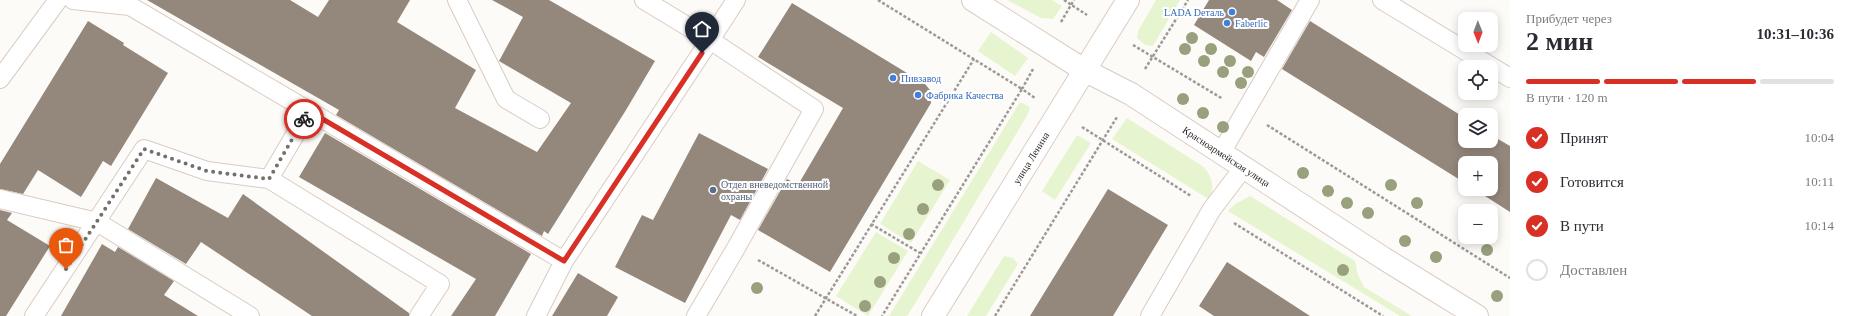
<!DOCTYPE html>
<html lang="ru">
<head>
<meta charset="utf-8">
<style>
	body { margin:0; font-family:Georgia,serif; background:#f7f7f7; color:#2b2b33; height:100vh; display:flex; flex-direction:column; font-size:15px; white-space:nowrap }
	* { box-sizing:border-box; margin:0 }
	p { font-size:13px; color:#7c7c81 }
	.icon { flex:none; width:22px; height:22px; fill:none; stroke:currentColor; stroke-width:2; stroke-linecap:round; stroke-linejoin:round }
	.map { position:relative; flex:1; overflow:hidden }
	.panel { display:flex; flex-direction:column; background:#fff; width:340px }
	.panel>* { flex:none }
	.needle { width:26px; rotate:179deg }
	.tools { position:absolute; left:1458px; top:12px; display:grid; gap:8px }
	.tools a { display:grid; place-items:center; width:40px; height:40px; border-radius:8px; background:#fff; box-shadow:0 2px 10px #0003; font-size:20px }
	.pin { position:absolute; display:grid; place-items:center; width:34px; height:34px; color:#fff; margin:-41px -17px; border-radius:50% 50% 50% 0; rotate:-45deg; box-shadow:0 0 4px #0007 }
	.pin .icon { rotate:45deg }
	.courier { position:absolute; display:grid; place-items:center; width:40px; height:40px; margin:-20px; border:3px solid #d93025; border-radius:50%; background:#fff; color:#222; box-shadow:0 1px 5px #0007 }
	.summary em { font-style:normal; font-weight:700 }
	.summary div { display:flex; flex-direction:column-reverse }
	.summary { display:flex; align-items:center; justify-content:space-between; height:68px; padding:0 16px }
	h1 { font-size:26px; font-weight:700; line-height:30px }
	.bar { display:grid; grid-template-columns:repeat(4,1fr); gap:6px 4px; align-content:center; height:48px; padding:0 16px }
	.bar i { height:5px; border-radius:3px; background:#e1e1e2 }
	.bar .on { background:#d93025 }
	.bar p { grid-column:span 4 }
	ol { padding:0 16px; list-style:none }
	li { display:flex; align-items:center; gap:12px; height:44px }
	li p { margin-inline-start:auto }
	li .icon { padding:4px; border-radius:50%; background:#d93025; color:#fff; stroke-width:4 }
	li:last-child { color:#7c7c81 }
	li i { width:22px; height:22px; border:2px solid #e1e1e2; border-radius:50% }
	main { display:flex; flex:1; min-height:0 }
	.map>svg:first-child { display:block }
</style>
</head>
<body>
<main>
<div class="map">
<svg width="1510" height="316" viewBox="0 0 1510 316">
	<rect width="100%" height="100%" fill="#fdfbf8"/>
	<path fill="#e7f4d0" d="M1007,0h45l10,6 -9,13 -12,-1z
		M1156,0h24l-27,46 -8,-1 -8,-7 1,-7z
		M991,32l37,26 -13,18 -37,-25z
		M1020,102l10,5 -2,7 -115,193 -6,9h-18z
		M1127,118l77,49c8,11 11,19 6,33l-98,-61z
		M1077,135l14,8 -36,57 -13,-9z
		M918,161l32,19 -39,63 -31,-19z
		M1250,196l105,65 3,14 6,12 48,29h-12l-172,-105 7,-7z
		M876,232l32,19 -40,65 -32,-20z
		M1004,256l9,2 5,6 -32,52h-19z"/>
	<path fill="#94877c" d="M147,0h143l28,17 11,-17h81l-13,22 79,48 -21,38 82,44 34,-49 -72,-42 24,-44 -31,-17h57l106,61 -29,49 -78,124 -4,-3 -2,5 -206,-121 3,-5z
		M1209,0h68l15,10 -28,47 -8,-5 -5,9 -57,-36z
		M792,3l133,81 5,6 1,13 -101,169 -72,-42 29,-51 11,6 45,-77 -85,-51z
		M88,21l36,22 -1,2 45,28 -57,93 -8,-5 -22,36 -43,-27 -15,24 -23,-5v-25z
		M1310,21l155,97v23h26v-6l19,11v66l-36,-23h17v-26h-26v20l-183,-114z
		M325,133l206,121 -36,62h-44l25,-37 -177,-102z
		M699,133l69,36 -28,51 -9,-5 -46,88 -70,-36 27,-52 11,5z
		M156,178l72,40 15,-24 166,119v3h-97l-111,-74 -15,22 -58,-35z
		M1108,189l60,36 -55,91h-83z
		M0,210l12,3 -5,7 43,26 -44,70h-6z
		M102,244l13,8 3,-5 56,34 -10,14 34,21h-137z
		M1227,262l83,54h-96l-15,-10z
		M578,273l40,24 -11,19h-55z"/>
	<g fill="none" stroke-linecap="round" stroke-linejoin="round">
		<g stroke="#dacbc1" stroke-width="20">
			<path id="lane" d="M457,0l49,99 34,20
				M1382,0l128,78
				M0,79l58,-79
				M309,111l255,150 -28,55
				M1221,153l89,-153
				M269,179l171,105 -21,32
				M0,199l97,23 153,94
				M564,261l146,-221 -66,-40
				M34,316l110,-167 63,22 62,8 40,-68 -179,-105 -57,-6
				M696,316l40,-68 78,-139 -104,-69 26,-40
				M1150,316l62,-107 32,-42"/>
		</g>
		<g stroke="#dacbc1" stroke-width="24">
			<g id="street">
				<path id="s1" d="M973,0l111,70 47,24 252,164 94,58"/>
			</g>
		</g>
		<g stroke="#dacbc1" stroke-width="24">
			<g id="secondary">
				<path id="s2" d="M933,316l195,-316"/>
			</g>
		</g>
		<path stroke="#9d9996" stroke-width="2.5" stroke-dasharray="3 2" stroke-linecap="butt" d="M878,0l144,89 -140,227
			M1064,0l23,15
			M1061,22l13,-22
			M1133,45l90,54
			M1033,69l-11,20 13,9
			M1145,69l43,-69
			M1267,125l243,153
			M1082,127l109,69
			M1234,223l149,93
			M871,224l49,29
			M758,260l99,56
			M815,316l159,-257
			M995,316l122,-199"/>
		<use href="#lane" stroke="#fff" stroke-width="18"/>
		<use href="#street" stroke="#fff" stroke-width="22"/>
		<use href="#secondary" stroke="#fff" stroke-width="22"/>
	</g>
	<g fill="#98a07d">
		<circle cx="1192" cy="38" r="6"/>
		<circle cx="1185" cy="49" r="6"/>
		<circle cx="1211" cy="49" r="6"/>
		<circle cx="1204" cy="61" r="6"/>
		<circle cx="1230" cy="61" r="6"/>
		<circle cx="1223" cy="72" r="6"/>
		<circle cx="1248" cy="72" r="6"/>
		<circle cx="1241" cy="83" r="6"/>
		<circle cx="1183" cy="99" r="6"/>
		<circle cx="1203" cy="113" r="6"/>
		<circle cx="1223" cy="127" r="6"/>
		<circle cx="1303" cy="173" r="6"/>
		<circle cx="938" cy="185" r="6"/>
		<circle cx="1391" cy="185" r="6"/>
		<circle cx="1328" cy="191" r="6"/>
		<circle cx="1347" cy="203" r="6"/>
		<circle cx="1417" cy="203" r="6"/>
		<circle cx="923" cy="209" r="6"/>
		<circle cx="1368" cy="213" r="6"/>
		<circle cx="909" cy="234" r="6"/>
		<circle cx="1405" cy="241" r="6"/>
		<circle cx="1487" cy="250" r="6"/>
		<circle cx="1436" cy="257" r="6"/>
		<circle cx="894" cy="258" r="6"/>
		<circle cx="1343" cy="270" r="6"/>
		<circle cx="880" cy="282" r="6"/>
		<circle cx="757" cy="288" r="6"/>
		<circle cx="1497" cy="296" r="6"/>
		<circle cx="865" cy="306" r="6"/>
	</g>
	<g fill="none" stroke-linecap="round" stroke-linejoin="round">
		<path stroke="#74706c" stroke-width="4" stroke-dasharray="0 7.2" d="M66,269l78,-120 63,22 62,8 35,-60"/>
		<path stroke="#d93025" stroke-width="5" d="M304,119l5,-8 255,150 138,-208"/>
	</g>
	<g fill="#3f7fe0" stroke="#fff" stroke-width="1.5">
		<circle cx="1232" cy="12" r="4"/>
		<circle cx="1227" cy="23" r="4"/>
		<circle cx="893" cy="78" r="4"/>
		<circle cx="918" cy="95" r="4"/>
	</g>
	<circle fill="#5c6f8a" stroke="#fff" stroke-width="1.5" cx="713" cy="190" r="4"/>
	<g text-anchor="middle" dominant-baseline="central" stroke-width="4" stroke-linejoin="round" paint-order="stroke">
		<g font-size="10" fill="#366cbe" stroke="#fff" text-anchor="start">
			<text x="1224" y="12" text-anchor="end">LADA Dеталь</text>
			<text x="1235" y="23">Faberlic</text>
			<text x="901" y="78">Пивзавод</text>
			<text x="926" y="95">Фабрика Качества</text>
		</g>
		<g font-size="10" fill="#2b2521" stroke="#fff">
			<text stroke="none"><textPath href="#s1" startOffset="298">Красноармейская улица</textPath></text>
			<text stroke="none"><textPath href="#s2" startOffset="186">улица Ленина</textPath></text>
		</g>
		<g font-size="10" fill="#4e5e75" stroke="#fff" text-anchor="start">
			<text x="721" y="184">Отдел вневедомственной<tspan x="721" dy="12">охраны</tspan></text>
		</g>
	</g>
</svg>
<div class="tools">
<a><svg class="needle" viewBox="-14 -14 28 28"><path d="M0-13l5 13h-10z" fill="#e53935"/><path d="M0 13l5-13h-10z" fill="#7c7c81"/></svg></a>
<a><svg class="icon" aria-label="locate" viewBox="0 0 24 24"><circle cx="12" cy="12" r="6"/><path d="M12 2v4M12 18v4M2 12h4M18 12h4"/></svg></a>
<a><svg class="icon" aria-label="layers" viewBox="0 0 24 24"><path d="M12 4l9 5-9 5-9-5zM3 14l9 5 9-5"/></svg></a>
<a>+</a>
<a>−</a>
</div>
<div class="pin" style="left:66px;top:269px;background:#ea580c"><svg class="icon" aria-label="bag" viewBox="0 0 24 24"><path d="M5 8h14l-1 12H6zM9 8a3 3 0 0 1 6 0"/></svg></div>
<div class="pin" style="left:702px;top:53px;background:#1f2937"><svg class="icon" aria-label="home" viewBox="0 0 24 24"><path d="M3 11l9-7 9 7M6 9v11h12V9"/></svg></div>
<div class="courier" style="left:304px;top:119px"><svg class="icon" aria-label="bike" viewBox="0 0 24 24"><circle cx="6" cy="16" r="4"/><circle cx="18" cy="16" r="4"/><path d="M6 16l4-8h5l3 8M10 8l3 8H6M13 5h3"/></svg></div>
</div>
<section class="panel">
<div class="summary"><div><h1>2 мин</h1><p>Прибудет через</p></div><em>10:31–10:36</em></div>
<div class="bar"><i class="on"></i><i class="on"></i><i class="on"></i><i></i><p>В пути · 120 m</p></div>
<ol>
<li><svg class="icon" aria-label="check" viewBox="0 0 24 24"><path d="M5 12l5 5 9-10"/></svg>Принят<p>10:04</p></li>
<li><svg class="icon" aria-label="check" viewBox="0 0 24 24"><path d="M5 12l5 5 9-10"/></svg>Готовится<p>10:11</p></li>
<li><svg class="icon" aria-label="check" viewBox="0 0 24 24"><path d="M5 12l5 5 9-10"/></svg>В пути<p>10:14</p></li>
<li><i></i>Доставлен</li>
</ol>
</section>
</main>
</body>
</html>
